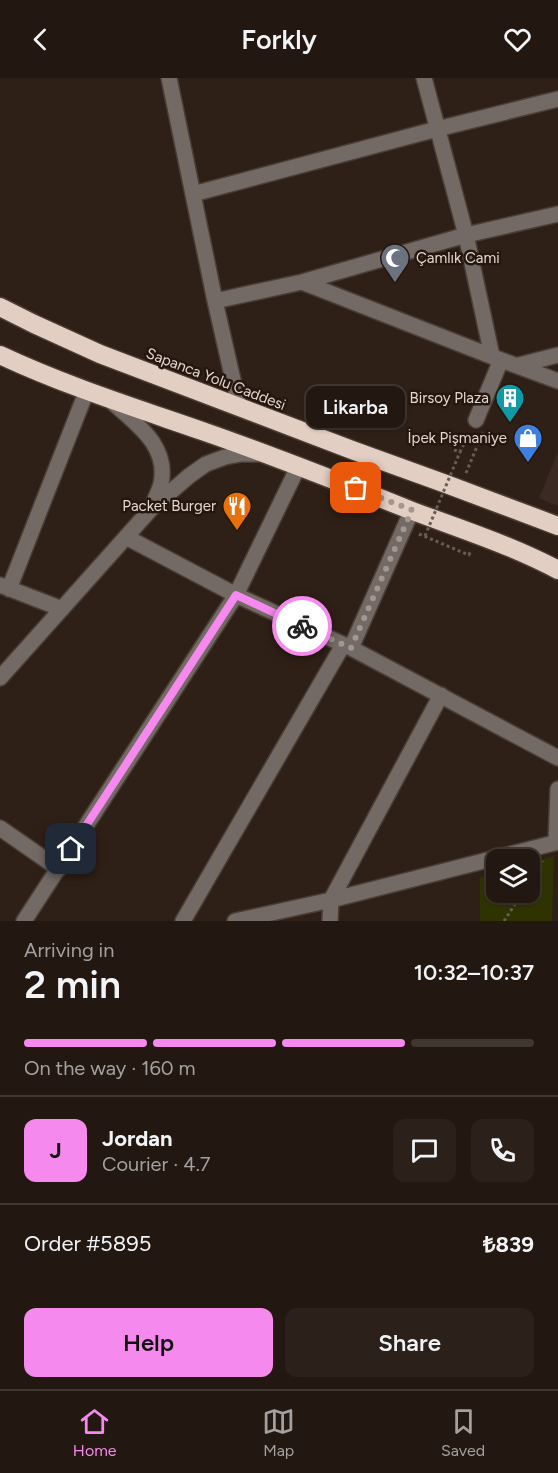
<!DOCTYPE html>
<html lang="en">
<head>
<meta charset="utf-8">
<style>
	body { margin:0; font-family:Figtree,sans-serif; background:#2b211a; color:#f1f3f6; height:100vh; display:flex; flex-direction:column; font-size:22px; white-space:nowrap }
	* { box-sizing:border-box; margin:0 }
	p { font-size:20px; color:#a3a09f }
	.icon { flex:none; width:33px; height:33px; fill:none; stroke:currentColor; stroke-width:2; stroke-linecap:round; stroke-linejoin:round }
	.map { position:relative; height:843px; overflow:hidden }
	.panel { display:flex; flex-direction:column; background:#231811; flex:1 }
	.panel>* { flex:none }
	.tools { position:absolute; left:486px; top:771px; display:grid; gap:12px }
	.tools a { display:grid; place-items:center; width:54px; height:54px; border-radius:12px; background:#231811; box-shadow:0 2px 4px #0004,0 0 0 2px #403731; font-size:30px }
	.pin { position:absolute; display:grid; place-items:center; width:51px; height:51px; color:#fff; margin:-26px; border-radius:12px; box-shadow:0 3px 9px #0006 }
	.courier { position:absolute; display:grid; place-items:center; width:60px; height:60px; margin:-30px; border:4px solid #f589ee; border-radius:50%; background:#fff; color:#222; box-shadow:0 2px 8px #0007 }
	.bubble { position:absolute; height:42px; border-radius:12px; background:#231811; box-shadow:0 2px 4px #0004,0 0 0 2px #403731; font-size:20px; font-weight:600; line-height:42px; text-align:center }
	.head em { font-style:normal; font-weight:600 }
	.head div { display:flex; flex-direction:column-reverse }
	.head { display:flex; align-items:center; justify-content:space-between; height:102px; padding:0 24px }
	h1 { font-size:39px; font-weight:600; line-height:45px }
	.bar { display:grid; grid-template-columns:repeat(4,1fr); gap:9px 6px; align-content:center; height:72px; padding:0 24px }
	.bar i { height:8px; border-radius:4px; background:#403731 }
	.bar .current { background:#f589ee }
	.bar p { grid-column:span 4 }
	.line { display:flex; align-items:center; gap:15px; padding:0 24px; border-top:2px solid #403731 }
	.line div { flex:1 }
	.round { display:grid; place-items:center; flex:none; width:63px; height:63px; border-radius:12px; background:#2b211a }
	.primary-button { display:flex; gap:12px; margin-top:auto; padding:12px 24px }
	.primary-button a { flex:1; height:69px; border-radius:12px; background:#f589ee; color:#111; font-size:24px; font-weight:600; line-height:69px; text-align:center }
	.primary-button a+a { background:#2b211a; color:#f1f3f6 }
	header { display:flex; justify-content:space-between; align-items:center; height:78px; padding:0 24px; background:#231811; font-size:27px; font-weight:600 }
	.tab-bar { display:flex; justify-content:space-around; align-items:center; height:84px; border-top:2px solid #403731; background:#231811; font-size:16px; color:#a3a09f }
	.tab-bar a { display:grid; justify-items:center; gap:3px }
	.tab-bar .current { color:#f589ee }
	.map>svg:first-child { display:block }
</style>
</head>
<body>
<header><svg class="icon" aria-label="back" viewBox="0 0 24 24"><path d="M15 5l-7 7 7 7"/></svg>Forkly<svg class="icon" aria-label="heart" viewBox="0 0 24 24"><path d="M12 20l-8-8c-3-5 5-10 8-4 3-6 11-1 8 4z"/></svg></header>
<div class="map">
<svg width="558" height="843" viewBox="0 0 558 843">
	<rect width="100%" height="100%" fill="#2f2017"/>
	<path fill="#3b2a24" d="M558,374v54l-19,-8z"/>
	<path fill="#2f3201" d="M554,778l-2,65h-72v-43l16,-5v19h34v-29z"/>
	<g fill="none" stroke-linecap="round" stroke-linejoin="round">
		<g stroke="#4b3d35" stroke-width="18">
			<path id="minor" d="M169,0l46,223 24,105
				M424,0l42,157 26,121
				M193,116l244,-65 121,-30
				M302,204l199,78 57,21
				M215,223l87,-19 164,-47 92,-21
				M519,287l39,-10
				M111,323c25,23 58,44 50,83 -2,7 -6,15 -9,22
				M476,342l25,-60
				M126,459l110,58 115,53 207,110
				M0,507l62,24
				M9,511l78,-199
				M351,570l61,-138
				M0,600l151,-169 38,-33 17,-12 19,-7 16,-3h20
				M0,750l59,41
				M556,764l2,-53
				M24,843l212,-326 63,-130
				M183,843l160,-276
				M235,843l96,-21 227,-58
				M330,843l1,-21 110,-205"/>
		</g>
		<g stroke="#4b3d35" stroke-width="21">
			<path id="highway" d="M0,229l34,17 66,30 252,96 94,34 112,42
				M0,277c66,31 136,53 205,77 69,24 137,51 205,78 50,19 101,35 148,60"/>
		</g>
		<path stroke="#6a5c54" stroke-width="3" stroke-dasharray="3 3" stroke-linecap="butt" d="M454,372l6,2 10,-20
			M466,395l17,-41
			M419,456l50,21 2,-5
			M530,804l13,-21
			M504,843l19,-29"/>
		<use href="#minor" stroke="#736a66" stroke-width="15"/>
		<use href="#highway" stroke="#e2cec2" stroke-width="18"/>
		<path stroke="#6a5c54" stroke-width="3" stroke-dasharray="3 3" stroke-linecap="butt" d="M425,458l35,-84"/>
	</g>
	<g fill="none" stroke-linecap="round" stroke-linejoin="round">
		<path stroke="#a3968f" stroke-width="6" stroke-dasharray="0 10.8" d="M302,548l49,22 61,-138 -56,-22"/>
		<path stroke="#f589ee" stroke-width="8" d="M71,771l165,-254 66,31"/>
	</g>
	<defs>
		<g id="mosque-pin" transform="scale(1.5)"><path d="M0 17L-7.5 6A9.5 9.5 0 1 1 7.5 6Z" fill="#6b7280" stroke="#25160e"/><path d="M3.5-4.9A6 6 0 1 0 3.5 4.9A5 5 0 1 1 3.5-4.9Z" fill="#fff"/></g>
		<g id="building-pin" transform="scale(1.5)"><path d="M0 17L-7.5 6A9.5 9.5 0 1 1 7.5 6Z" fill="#0f9aa8" stroke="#25160e"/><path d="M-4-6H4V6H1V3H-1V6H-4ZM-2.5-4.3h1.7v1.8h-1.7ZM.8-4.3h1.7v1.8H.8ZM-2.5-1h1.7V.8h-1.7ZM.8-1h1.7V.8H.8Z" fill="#fff"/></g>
		<g id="shop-pin" transform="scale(1.5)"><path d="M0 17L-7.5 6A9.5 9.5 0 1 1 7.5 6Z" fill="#3f7fe0" stroke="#25160e"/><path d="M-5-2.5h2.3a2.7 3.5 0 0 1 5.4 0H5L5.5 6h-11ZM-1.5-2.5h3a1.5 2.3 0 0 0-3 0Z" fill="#fff"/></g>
		<g id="restaurant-pin" transform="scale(1.5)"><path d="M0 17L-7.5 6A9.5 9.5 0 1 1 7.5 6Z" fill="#e8710a" stroke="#25160e"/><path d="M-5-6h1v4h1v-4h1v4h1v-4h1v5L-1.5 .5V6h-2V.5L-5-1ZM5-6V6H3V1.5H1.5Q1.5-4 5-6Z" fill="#fff"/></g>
	</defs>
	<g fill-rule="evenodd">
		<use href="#mosque-pin" x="395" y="180"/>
		<use href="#building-pin" x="510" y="320"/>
		<use href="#shop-pin" x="528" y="360"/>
		<use href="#restaurant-pin" x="237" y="428"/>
	</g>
	<g text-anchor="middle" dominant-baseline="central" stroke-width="5" stroke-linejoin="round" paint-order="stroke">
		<g font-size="15" fill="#e1d6d0" stroke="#25160e" text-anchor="end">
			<text x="416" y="180" text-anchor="start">Çamlık Cami</text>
			<text x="489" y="320">Birsoy Plaza</text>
			<text x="507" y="360">İpek Pişmaniye</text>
			<text x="216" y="428">Packet Burger</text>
		</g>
		<g font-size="15" fill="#e1d6d0" stroke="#25160e">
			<text transform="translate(216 301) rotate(21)">Sapanca Yolu Caddesi</text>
		</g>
	</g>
</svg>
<div class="tools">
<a><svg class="icon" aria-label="layers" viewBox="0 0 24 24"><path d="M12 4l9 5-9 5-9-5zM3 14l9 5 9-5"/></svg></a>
</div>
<div class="pin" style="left:356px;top:410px;background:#ea580c"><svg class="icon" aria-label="bag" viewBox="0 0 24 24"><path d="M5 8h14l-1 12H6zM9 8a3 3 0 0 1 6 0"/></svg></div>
<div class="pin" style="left:71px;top:771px;background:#1f2937"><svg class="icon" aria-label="home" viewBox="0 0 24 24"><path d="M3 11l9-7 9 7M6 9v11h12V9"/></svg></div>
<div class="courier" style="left:302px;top:548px"><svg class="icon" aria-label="bike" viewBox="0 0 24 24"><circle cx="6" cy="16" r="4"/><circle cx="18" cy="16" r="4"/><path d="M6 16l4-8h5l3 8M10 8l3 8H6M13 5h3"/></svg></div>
<div class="bubble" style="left:306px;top:308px;width:99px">Likarba</div>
</div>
<section class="panel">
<div class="head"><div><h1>2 min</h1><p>Arriving in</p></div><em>10:32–10:37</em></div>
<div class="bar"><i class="current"></i><i class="current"></i><i class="current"></i><i></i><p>On the way · 160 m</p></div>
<div class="line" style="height:108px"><b class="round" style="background:#f589ee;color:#111">J</b><div><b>Jordan</b><p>Courier · 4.7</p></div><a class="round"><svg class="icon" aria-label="chat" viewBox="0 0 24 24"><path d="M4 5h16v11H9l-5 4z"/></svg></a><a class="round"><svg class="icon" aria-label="phone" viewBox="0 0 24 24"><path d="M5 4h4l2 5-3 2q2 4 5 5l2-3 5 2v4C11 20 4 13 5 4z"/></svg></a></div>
<div class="line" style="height:78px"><div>Order #5895</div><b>₺839</b></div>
<div class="primary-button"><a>Help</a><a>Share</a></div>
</section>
<nav class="tab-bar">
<a class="current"><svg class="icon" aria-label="home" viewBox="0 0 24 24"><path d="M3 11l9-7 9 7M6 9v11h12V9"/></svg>Home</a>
<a><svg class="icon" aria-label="map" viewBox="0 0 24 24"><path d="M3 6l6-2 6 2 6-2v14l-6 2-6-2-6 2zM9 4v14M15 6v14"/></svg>Map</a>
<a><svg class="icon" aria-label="saved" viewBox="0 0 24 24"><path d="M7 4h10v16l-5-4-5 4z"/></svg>Saved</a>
</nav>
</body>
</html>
